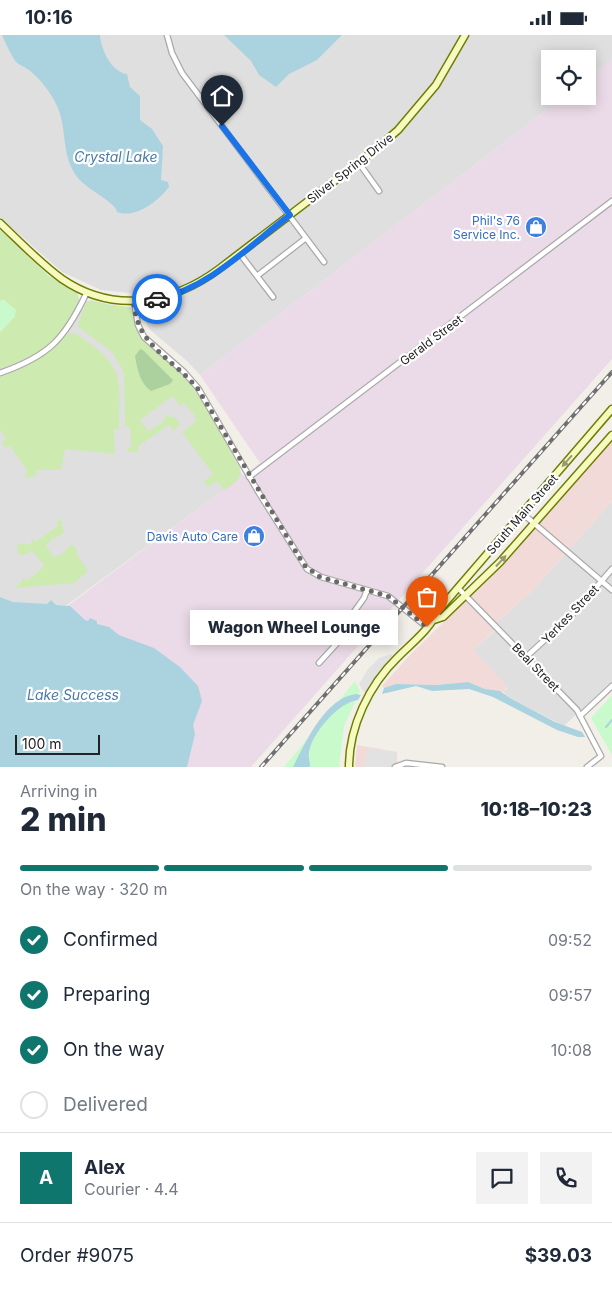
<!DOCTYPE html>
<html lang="en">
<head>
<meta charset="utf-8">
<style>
	body { margin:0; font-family:Inter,sans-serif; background:#f2f2f3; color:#1f2937; height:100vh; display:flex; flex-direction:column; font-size:19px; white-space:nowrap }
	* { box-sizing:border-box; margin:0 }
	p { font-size:16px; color:#747a83 }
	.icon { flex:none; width:28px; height:28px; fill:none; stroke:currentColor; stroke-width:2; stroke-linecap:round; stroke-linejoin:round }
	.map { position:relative; height:732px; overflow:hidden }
	.sheet { display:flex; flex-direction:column; background:#fff; flex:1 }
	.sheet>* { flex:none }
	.fabs { position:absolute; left:541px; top:15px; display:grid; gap:10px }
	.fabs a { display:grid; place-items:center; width:55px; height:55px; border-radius:0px; background:#fff; box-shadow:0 2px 12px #0003; font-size:25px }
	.scale { position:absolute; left:15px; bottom:12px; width:85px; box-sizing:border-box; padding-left:5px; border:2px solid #222; border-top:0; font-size:14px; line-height:18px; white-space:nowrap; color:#222; -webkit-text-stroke:4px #fff; paint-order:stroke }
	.pin { position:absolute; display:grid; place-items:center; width:42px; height:42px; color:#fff; margin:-51px -21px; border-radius:50% 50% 50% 0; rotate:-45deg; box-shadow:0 0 5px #0007 }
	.pin .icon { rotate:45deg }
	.courier { position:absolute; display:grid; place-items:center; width:50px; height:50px; margin:-25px; border:4px solid #1a73e8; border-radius:50%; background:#fff; color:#222; box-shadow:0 1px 6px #0007 }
	.bubble { position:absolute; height:35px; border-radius:0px; background:#fff; box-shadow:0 2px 12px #0003; font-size:16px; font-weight:800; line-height:35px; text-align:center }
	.overview em { font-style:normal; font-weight:800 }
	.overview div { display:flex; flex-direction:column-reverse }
	.overview { display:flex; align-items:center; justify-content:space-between; height:85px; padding:0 20px }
	h1 { font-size:32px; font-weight:800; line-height:38px }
	.bar { display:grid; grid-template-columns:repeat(4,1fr); gap:8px 5px; align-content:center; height:60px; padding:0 20px }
	.bar i { height:6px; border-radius:4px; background:#e0e1e3 }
	.bar .on { background:#0f766e }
	.bar p { grid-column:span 4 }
	.line { display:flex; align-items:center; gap:12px; padding:0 20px; border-top:1px solid #e0e1e3 }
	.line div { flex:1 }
	.round { display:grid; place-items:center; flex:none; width:52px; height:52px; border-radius:0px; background:#f2f2f3 }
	ol { padding:0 20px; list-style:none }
	li { display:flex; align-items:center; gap:15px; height:55px }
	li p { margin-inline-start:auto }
	li .icon { padding:5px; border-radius:50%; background:#0f766e; color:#fff; stroke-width:4 }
	li:last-child { color:#747a83 }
	li i { width:28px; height:28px; border:2px solid #e0e1e3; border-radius:50% }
	.status { display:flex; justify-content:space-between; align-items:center; height:35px; padding:0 25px; background:#fff; direction:ltr }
	.status svg { height:14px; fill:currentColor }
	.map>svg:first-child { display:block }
</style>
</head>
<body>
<div class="status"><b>10:16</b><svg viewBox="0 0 49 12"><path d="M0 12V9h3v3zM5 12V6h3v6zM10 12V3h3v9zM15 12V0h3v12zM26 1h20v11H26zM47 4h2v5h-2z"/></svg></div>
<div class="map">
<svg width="612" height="732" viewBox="0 0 612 732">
	<rect width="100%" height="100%" fill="#f2efe9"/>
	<path fill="#e0dfdf" d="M0,0h612v25l-24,19v-20h-38v37h15l-365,279 -13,-14 -38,-32 -8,-20 -2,-15 -38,-4 -39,-18 -62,-55z
		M73,263l58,10 4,17 9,17 41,36 16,21 42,77 -243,178v-309z
		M612,466v180l-48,45 -54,-28 -7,-6 5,-4 -35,-38 27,-24 -3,-4 36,-32z"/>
	<path fill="#f2dad9" d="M612,406v60l-79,89 -36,32 3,3 -27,25 35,37 -5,5 -18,-3 -17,-7 -31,3 -41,-1 -12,4 -2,-2 27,-30 101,-99z
		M357,710l40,7v15h-42z"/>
	<path fill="#ebdbe8" d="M612,25v299l-361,408h-106l-106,-140 221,-164 -60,-88 365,-279h23v-17z"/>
	<path fill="#cdebb0" d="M0,195l49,46 28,17 2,5c-7,38 -45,60 -79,71v-37l15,-16 -11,-16 -4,1z
		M91,265l18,5 21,2 12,31 36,33 15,17 14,21 33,59c2,12 -7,16 -16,22l-7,-9 -9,6 -4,-5 9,-8 -31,-42 14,-11 -2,-6 -10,-12 -4,3 -7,-10 -33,24 8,11 14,-8 3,-5 -1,-2 11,1 5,8 -7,5 -4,-5 -32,22 2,6 -11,-2 -1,-3 4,-1 -1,-19 -5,-2 -1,-53 -12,-21 -35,-26 9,-23z
		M69,298c8,-1 14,6 20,10 38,27 30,44 30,86l-5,1 1,24 -50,-5 -4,21h-24l-1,6 -9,2 -3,-3 4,-3 -18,-26 -5,2 -3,-6 4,-3 -6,-9v-53c31,-11 45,-22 69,-44z
		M61,485l3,13 -13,7 -5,6 8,11 7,-2 11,-11 6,7 -2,2 12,18 -14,12 -59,5 9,-10 2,3 10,-7 8,-9 -12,-14 -9,5 -6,-4 1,-8h13l1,-6 4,4 22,-16 -2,-5z"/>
	<path fill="#add19e" d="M140,314l3,1 30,30 -3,4 -19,7c-11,-7 -14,-23 -16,-35z"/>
	<path fill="#c8facc" d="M4,265l12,10 -1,6 -15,16v-31z
		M355,646l5,10 -16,35 -5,41h-55z
		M612,660v60l-21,-37z"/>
	<path fill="#e2e2e2" d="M391,619l2,1 -15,18 -12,19 -3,-1 -4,-7 9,-15 11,-11z
		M367,713l29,4 -1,10 -4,5h-27z"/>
	<path fill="#aad3df" d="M2,0h98c1,14 11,37 27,39l3,13 10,9v24l12,9 11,17 -2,34 7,2 1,5c-11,14 -33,32 -52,25 -1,-10 -31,-23 -39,-34 -18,-23 -10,-48 -21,-72 -7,-15 -16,-26 -28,-36 -4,-3 -10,-5 -13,-8 -5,-7 -10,-18 -14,-27z
		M224,0h118l-25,25 -28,14 -13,13 -17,-12 -8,-14z
		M0,562l13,5 34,2 4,-4 5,5 14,1 15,14 3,1 2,-3 7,3v3l12,3 10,8 35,13 26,19 18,19 4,15 -9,24 2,9 -8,33h-187z
		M468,647l17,7 15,2 10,7 45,24 27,10 3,5h-7l-21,-7 -64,-33 -24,-8 -37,2 -16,-5 -34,8 2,-6 12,-4 41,1z
		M356,659l5,1 -3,5c-19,2 -46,33 -49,52 -1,4 1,10 1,15h-17c12,-24 32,-69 63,-73z"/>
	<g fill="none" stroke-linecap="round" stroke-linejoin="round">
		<path stroke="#aad3df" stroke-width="2" d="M606,692l6,-7"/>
		<g stroke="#a9a9a9" stroke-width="7">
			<path id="street" d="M167,0l5,18 10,20 142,189
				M359,128l20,28
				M240,219l33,43
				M257,241l49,-38
				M134,266l4,24 6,12 40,35 14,16 61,105 48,76 14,8 67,19 39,31
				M0,338c49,-17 65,-34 87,-81
				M249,442l363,-276
				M522,478l90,77
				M458,553l119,122 24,46 -14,11
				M526,622l46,-42 40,-46
				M319,628l21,-23 11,-24 13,-18 3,-8
				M580,681l32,-30
				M395,732l11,-4 36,4"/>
		</g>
		<g stroke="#707d05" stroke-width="9">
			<path id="secondary" d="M0,188c20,19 40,40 62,56 51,35 110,25 157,-10l156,-119 23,-20 38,-45 29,-50
				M434,585l9,-3 57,-55 112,-127
				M349,732c0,-40 20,-82 49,-110 14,-14 32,-28 40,-46l174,-202"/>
		</g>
		<use href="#street" stroke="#fff" stroke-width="4.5"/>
		<use href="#secondary" stroke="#f7fabf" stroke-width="6"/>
		<g stroke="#707070" stroke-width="4">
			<path id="rail" d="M261,732l351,-395"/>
		</g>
		<use href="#rail" stroke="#fff" stroke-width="2" stroke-dasharray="5.5" stroke-linecap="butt"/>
	</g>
	<defs><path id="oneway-solid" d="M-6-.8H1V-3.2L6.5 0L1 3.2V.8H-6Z" transform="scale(1.25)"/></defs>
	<g fill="#979978">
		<use href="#oneway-solid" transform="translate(567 426) rotate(131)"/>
		<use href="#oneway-solid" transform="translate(501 526) rotate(-47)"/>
	</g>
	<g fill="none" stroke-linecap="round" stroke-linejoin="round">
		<path stroke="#6b6a68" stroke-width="5" stroke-dasharray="0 9" d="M157,264l-23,2c1,44 39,57 64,88l106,176 16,12 68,19 39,31"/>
		<path stroke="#1a73e8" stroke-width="6" d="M157,264c51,-10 92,-53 133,-84l-68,-89"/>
	</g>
	<defs>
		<g id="shop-disc" transform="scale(1.125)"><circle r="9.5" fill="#3f7fe0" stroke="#fff"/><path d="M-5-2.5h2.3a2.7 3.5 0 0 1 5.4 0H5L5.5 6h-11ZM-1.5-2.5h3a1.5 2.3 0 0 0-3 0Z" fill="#fff"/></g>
	</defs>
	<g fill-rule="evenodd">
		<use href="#shop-disc" x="536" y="192"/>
		<use href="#shop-disc" x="254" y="501"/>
	</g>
	<g text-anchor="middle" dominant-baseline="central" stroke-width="4.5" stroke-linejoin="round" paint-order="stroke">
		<g font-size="12" fill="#222" stroke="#fff">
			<text transform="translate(350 133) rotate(-38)">Silver Spring Drive</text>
			<text transform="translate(431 305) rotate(-37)">Gerald Street</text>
			<text transform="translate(522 479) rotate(-49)">South Main Street</text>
			<text transform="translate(570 579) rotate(-46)">Yerkes Street</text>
			<text transform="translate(536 632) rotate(46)">Beal Street</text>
		</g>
		<g font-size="12" fill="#366cbe" stroke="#fff" text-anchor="end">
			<text x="520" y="185">Phil's 76<tspan x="520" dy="14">Service Inc.</tspan></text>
			<text x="238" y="501">Davis Auto Care</text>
		</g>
		<g font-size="14" font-style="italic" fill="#4a7aab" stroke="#fff">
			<text x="116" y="121">Crystal Lake</text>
			<text x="73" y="659">Lake Success</text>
		</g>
	</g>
</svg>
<div class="fabs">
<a><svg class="icon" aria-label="locate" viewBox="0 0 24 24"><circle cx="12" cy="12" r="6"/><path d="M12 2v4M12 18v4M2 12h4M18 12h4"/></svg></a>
</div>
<div class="scale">100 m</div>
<div class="pin" style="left:427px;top:592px;background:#ea580c"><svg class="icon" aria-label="bag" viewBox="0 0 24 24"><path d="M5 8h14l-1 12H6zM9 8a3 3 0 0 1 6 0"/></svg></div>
<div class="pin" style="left:222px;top:91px;background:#1f2937"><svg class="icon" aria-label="home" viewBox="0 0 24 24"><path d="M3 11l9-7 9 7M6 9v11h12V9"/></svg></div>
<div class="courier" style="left:157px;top:264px"><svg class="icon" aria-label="car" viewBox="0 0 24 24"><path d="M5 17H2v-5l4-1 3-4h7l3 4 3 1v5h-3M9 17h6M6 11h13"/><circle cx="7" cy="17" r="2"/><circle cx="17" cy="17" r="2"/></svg></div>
<div class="bubble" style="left:190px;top:575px;width:208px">Wagon Wheel Lounge</div>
</div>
<section class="sheet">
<div class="overview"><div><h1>2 min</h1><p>Arriving in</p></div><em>10:18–10:23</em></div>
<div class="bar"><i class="on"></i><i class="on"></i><i class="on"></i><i></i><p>On the way · 320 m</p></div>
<ol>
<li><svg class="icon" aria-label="check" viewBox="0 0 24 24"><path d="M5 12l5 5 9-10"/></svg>Confirmed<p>09:52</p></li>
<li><svg class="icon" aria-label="check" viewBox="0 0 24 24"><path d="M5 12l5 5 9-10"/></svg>Preparing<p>09:57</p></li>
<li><svg class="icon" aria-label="check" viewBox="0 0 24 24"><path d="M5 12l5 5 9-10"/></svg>On the way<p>10:08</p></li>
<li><i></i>Delivered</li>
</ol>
<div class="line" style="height:90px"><b class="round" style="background:#0f766e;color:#fff">A</b><div><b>Alex</b><p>Courier · 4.4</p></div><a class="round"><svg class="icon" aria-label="chat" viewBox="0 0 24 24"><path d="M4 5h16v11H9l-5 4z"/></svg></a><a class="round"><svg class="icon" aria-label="phone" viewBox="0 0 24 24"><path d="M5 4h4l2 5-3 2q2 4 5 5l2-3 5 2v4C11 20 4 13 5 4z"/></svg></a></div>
<div class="line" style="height:65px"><div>Order #9075</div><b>$39.03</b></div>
</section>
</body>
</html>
